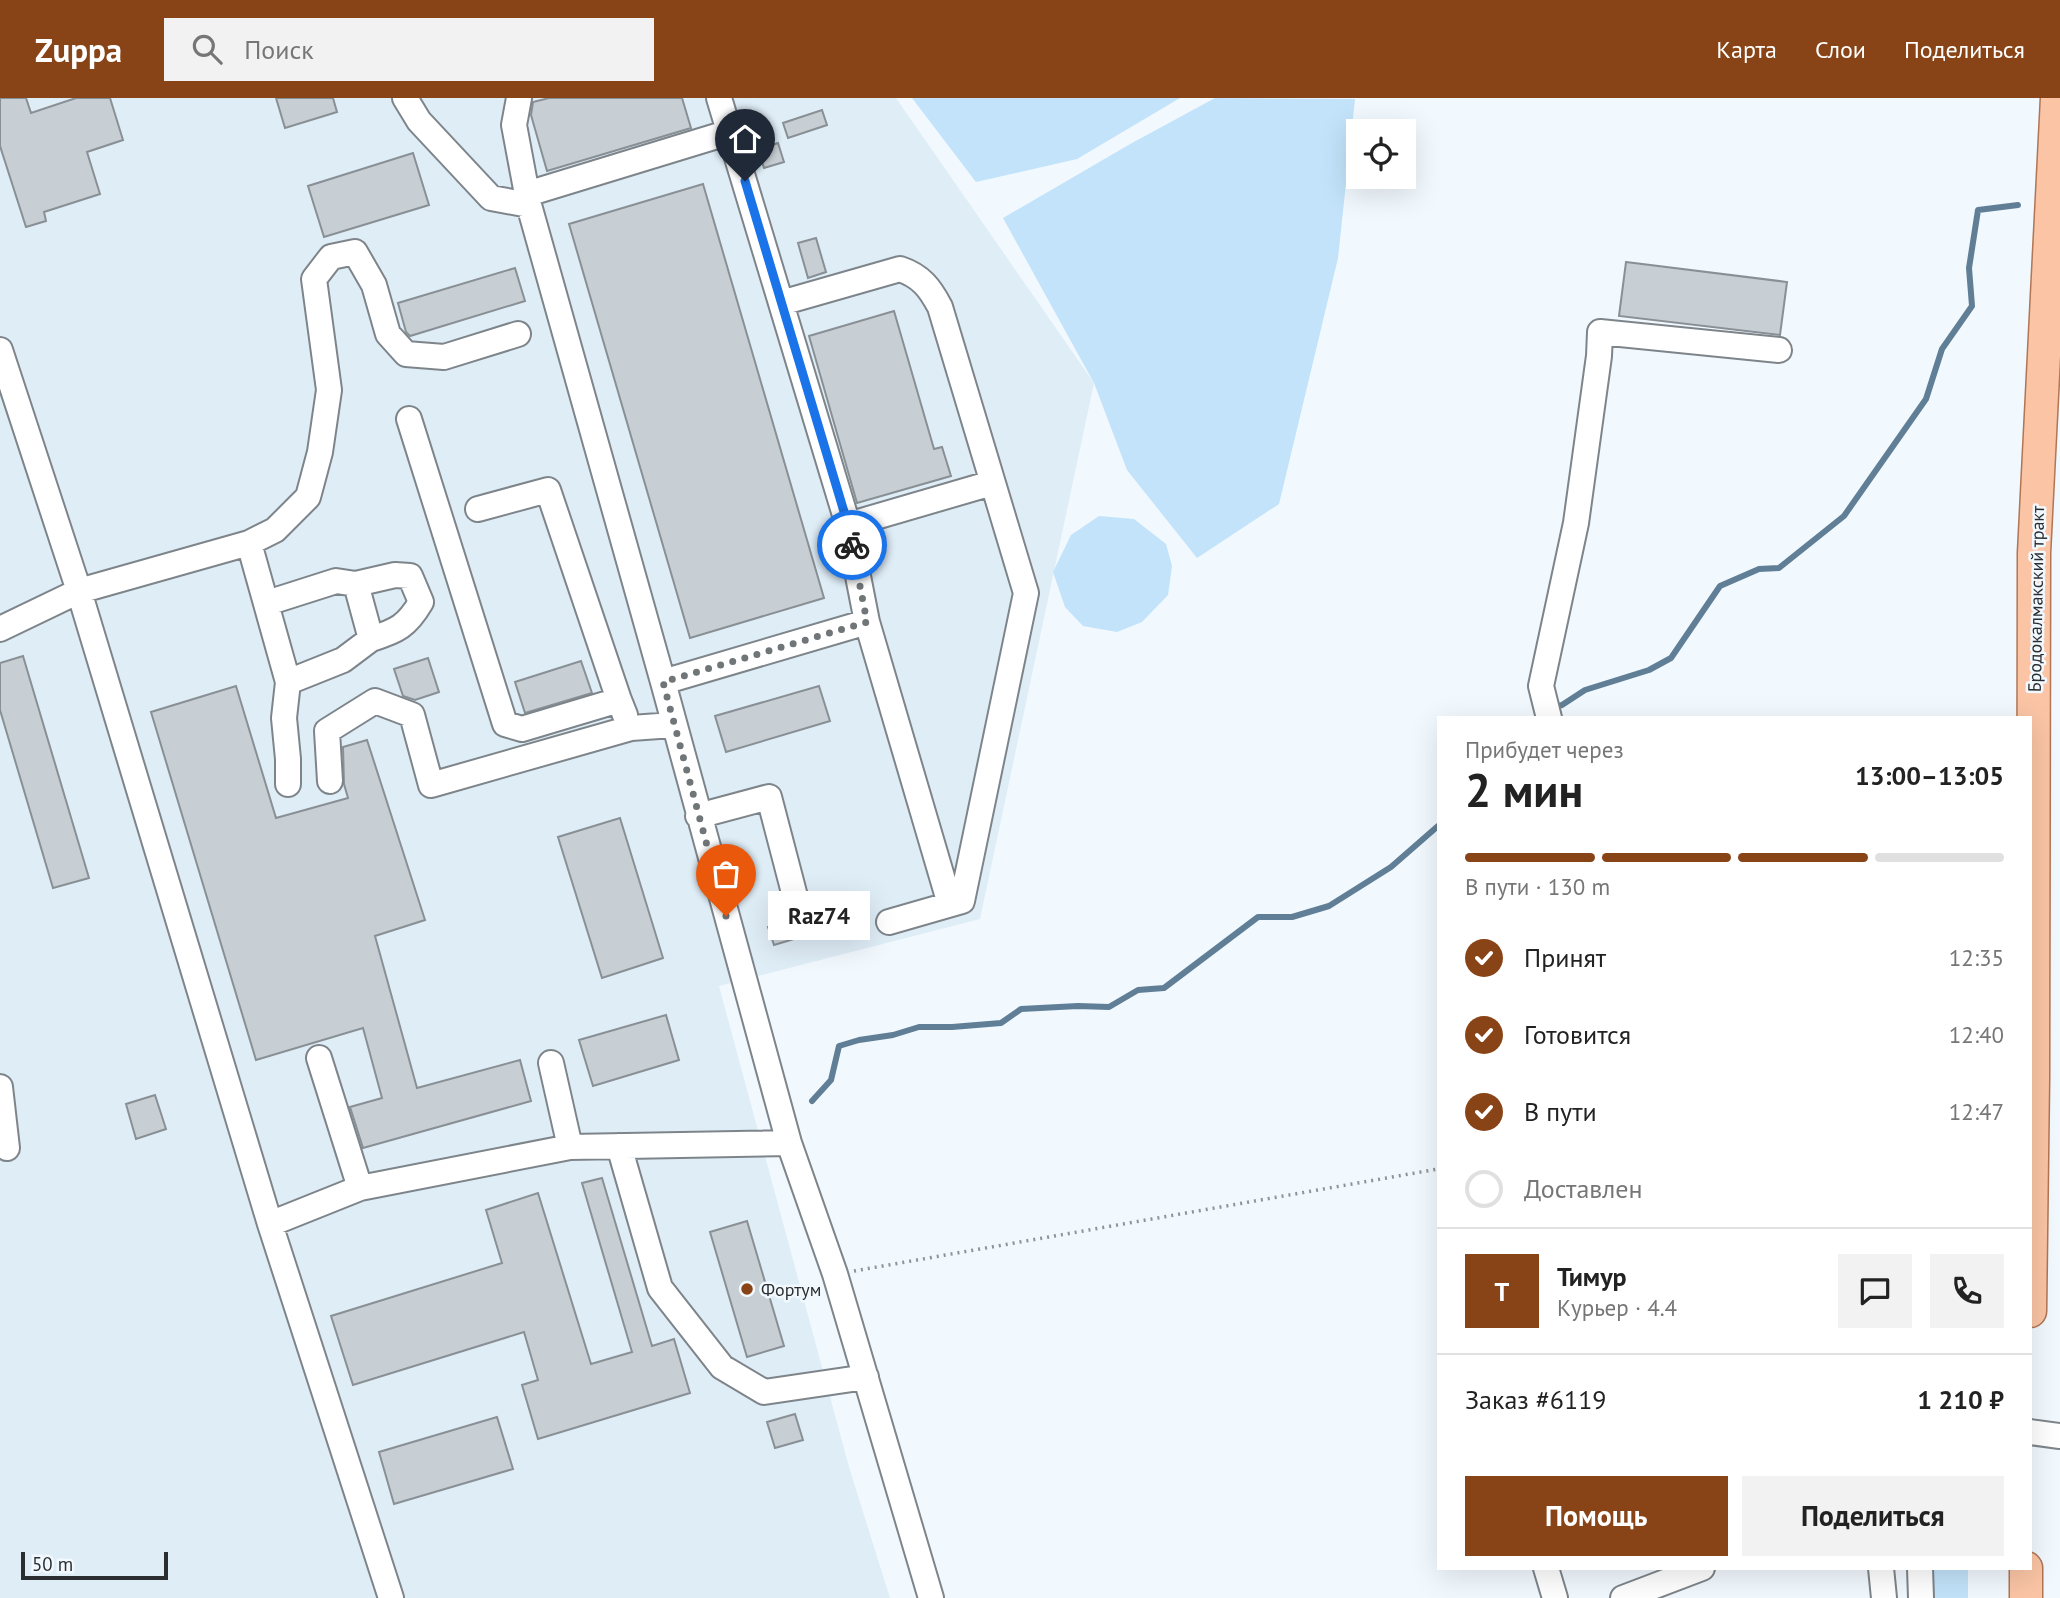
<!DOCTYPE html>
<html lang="ru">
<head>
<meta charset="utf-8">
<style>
	body { margin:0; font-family:"PT Sans",sans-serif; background:#f2f2f2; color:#222; height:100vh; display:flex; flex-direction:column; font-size:26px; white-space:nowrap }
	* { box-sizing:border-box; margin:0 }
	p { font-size:23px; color:#767676 }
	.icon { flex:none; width:38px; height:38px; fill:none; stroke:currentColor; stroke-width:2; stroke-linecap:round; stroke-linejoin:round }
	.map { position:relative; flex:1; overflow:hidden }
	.drawer { position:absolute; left:1437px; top:618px; width:595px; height:854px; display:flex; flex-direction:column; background:#fff; border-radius:0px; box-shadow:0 7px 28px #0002 }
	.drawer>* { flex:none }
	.tools { position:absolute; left:1346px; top:21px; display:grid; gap:14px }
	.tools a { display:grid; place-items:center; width:70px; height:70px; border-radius:0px; background:#fff; box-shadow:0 7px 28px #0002; font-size:35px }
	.scale { position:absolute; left:21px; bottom:18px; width:147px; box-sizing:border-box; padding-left:7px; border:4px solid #2b2e30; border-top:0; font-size:19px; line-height:24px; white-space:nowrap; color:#2b2e30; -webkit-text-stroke:5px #f1f8fe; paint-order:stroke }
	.pin { position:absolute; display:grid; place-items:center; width:60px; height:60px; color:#fff; margin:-72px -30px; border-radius:50% 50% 50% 0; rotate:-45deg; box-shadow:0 0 7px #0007 }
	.pin .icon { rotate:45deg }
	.courier { position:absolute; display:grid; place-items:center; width:70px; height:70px; margin:-35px; border:5px solid #1a73e8; border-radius:50%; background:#fff; color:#222; box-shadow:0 2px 9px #0007 }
	.bubble { position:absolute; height:49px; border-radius:0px; background:#fff; box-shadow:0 7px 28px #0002; font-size:23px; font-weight:600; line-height:49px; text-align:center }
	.headline em { font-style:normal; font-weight:600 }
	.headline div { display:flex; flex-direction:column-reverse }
	.headline { display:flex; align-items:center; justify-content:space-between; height:119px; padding:0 28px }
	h1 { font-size:46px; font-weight:600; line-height:52px }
	.bar { display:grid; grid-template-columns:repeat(4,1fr); gap:10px 7px; align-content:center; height:84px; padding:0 28px }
	.bar i { height:9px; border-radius:5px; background:#e0e0e0 }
	.bar .current { background:#884416 }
	.bar p { grid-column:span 4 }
	.line { display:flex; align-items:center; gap:18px; padding:0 28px; border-top:2px solid #e0e0e0 }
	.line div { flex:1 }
	.round { display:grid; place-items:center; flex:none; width:74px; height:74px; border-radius:0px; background:#f2f2f2 }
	ol { padding:0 28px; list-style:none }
	li { display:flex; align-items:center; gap:21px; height:77px }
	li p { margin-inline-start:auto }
	li .icon { padding:7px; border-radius:50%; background:#884416; color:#fff; stroke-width:4 }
	li:last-child { color:#767676 }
	li i { width:38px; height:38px; border:4px solid #e0e0e0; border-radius:50% }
	.cta { display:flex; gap:14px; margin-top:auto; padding:14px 28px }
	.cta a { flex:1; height:80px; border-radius:0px; background:#884416; color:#fff; font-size:28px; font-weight:600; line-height:80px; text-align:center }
	.cta a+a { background:#f2f2f2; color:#222 }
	header { display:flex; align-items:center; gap:42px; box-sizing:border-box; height:98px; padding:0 35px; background:#884416; color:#fff }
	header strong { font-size:33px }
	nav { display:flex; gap:38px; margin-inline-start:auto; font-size:24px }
	.search { width:490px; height:63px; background:#f2f2f2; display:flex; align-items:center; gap:18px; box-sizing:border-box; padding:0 24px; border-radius:0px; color:#767676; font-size:26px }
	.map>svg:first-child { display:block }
</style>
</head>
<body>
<header>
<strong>Zuppa</strong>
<div class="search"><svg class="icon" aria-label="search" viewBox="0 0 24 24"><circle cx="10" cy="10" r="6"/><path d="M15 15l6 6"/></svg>Поиск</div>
<nav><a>Карта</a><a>Слои</a><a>Поделиться</a></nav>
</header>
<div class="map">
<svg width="2060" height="1500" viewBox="0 0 2060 1500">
	<rect width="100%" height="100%" fill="#f1f8fe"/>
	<path fill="#dfedf7" d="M0,0h896l198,285 -114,536 -261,67 130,481 41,131h-890z"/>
	<path fill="#c2e3fa" d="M912,0h268l-103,61 -101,23z
		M1215,0l140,1 -17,159 -59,246 -82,54 -70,-88 -33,-87 -91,-165 129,-75z
		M1099,418l35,3 32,25 6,22 -4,29 -26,27 -25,10 -34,-6 -18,-19 -12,-35 18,-37z
		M1934,1470h34v30h-36z"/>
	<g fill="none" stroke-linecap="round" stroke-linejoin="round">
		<path stroke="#607f96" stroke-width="6" d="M1551,610l11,-3 23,-15 64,-20 22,-12 49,-72 39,-17 20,-1 65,-52 82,-117 16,-50 30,-43 -3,-38 9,-58 40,-5
			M812,1003l19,-21 8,-34 20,-6 34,-5 26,-8h33l49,-4 20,-14 57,-3 31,1 29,-17 26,-2 94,-71h34l37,-11 62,-39 47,-41"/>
	</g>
	<path fill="#c8cfd4" stroke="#899095" stroke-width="2" d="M0,0h26l5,15 45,-15h34l13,42 -36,12 13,42 -56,18 2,9 -20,6 -26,-81z
		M276,0h57l4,14 -52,16z
		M549,0h133l9,30 -144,43 -16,-56 2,-13z
		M822,12l5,15 -39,13 -5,-15z
		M778,45l6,19 -20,6 -6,-19z
		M413,55l16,52 -105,32 -16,-51z
		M703,86l121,414 -134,40 -121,-414z
		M816,140l10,34 -18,6 -10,-35z
		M1626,164l161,20 -7,53 -161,-19z
		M515,170l10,33 -115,35 -4,-4 -8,-29z
		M894,213l40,138 8,-2 9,29 -94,27 -48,-167z
		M23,558l66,222 -36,10 -53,-178v-47z
		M428,560l11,34 -24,8 -12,-4 -9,-27z
		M581,563l11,32 -67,20 -10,-31z
		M236,588l40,132 72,-20 -4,-14 -1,-37 24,-7 58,180 -50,16 42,152 103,-28 11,41 -168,47 -13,-41 32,-9 -19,-70 -107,32 -105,-348z
		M819,588l11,35 -104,31 -11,-36z
		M620,720l43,140 -61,20 -44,-141z
		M852,804l5,18 -83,25 -6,-18 23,-6 11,1 9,-7z
		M666,917l13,45 -86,26 -14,-46z
		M155,997l11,34 -30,10 -10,-35z
		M602,1080l50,168 22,-7 16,54 -152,46 -16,-54 16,-5 -14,-48 -171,53 -22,-69 171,-53 -16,-53 52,-17 53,171 41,-12 -50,-169z
		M747,1123l37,125 -37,11 -37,-125z
		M795,1316l8,26 -28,8 -8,-26z
		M497,1319l16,52 -119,35 -15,-52z"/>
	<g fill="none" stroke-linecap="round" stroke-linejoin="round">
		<g stroke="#7e858a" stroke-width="28">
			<path id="minor" d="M405,0l14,23 72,77 38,7 134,477 126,461 46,131 96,324
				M519,0l-5,27 15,80
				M719,0l129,427 19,97 83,282
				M527,96l203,-62
				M781,205l119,-34c21,7 30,19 40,38l86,286 -64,308 -73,21
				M0,252l79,241 170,-48 26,-13 33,-33 12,-45 9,-62 -15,-111 17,-22 24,-5 19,33 14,49 18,20 38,3 74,-23
				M409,321l96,305 17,5 97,-29
				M478,411l70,-19 71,210 6,15
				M848,427l144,-42
				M249,445l39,139 -4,36 4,41v25
				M267,505l69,-22 20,3 39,-9 15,1 11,26c-14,24 -24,29 -50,37
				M0,531l79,-38 191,633 121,374
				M288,584l55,-22 28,-21 -15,-55
				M663,584l204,-60
				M1549,620l-8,-32 35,-163 23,-167 1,-24 179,18
				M330,683l-3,-50 48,-30 37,14 19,70 200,-57 42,-3
				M698,718l71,-19 29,111
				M319,960l41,130
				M551,965l19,84
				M0,989l7,61
				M619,1048l41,142 62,79 42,25 102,-15
				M270,1126l90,-36 210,-41 219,-4
				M2030,1334l30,4
				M1546,1470l9,30
				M1881,1470l3,30
				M1920,1470l1,30
				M1623,1500l79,-30"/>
		</g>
		<g stroke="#b07655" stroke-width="35">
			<path id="major" d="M2030,1213l3,-233 1,-525 23,-455
				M2026,1500v-30"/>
		</g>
		<path stroke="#8e9397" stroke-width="3.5" stroke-dasharray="2 5" stroke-linecap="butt" d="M854,1173l584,-102"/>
		<use href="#minor" stroke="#fff" stroke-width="24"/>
		<use href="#major" stroke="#fac4a5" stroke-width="32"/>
	</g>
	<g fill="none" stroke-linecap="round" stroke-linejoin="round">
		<path stroke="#707578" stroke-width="7" stroke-dasharray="0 12.6" d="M726,818l-63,-234 204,-60 -15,-77"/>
		<path stroke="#1a73e8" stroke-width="9" d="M745,83l103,344 4,20"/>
	</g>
	<circle fill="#884416" stroke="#f1f8fe" stroke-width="2.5" cx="747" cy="1191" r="7"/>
	<g text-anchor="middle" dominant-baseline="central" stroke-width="5" stroke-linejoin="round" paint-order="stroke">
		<g font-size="18" fill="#2b2e30" stroke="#f1f8fe">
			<text transform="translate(2036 501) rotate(-89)">Бродокалмакский тракт</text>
		</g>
		<g font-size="18" fill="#2b2e30" stroke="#f1f8fe" text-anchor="start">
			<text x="761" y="1191">Фортум</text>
		</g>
	</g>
</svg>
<div class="tools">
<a><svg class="icon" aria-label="locate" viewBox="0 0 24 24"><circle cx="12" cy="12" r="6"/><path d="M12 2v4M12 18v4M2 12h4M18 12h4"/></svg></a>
</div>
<div class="scale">50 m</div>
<div class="pin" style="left:726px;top:818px;background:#ea580c"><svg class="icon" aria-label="bag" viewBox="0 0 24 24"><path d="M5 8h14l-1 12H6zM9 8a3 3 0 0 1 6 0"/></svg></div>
<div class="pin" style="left:745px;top:83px;background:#1f2937"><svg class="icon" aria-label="home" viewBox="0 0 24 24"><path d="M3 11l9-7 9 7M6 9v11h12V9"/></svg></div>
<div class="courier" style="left:852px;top:447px"><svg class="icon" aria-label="bike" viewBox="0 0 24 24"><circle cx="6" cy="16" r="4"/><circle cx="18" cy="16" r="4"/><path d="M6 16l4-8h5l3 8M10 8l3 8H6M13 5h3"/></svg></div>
<div class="bubble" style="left:768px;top:793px;width:102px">Raz74</div>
<section class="drawer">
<div class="headline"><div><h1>2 мин</h1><p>Прибудет через</p></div><em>13:00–13:05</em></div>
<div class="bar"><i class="current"></i><i class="current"></i><i class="current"></i><i></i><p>В пути · 130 m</p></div>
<ol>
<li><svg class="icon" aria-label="check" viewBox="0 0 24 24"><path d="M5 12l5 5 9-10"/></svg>Принят<p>12:35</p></li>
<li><svg class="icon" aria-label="check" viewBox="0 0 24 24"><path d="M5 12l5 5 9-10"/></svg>Готовится<p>12:40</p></li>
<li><svg class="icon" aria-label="check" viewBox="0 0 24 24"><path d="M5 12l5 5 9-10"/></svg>В пути<p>12:47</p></li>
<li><i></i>Доставлен</li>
</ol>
<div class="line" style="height:126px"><b class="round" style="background:#884416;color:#fff">Т</b><div><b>Тимур</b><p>Курьер · 4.4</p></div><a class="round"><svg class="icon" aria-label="chat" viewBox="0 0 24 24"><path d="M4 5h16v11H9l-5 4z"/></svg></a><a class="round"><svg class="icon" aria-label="phone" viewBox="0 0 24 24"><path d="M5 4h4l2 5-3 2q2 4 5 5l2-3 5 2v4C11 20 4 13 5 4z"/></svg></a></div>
<div class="line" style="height:91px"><div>Заказ #6119</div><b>1 210 ₽</b></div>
<div class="cta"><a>Помощь</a><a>Поделиться</a></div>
</section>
</div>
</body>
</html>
